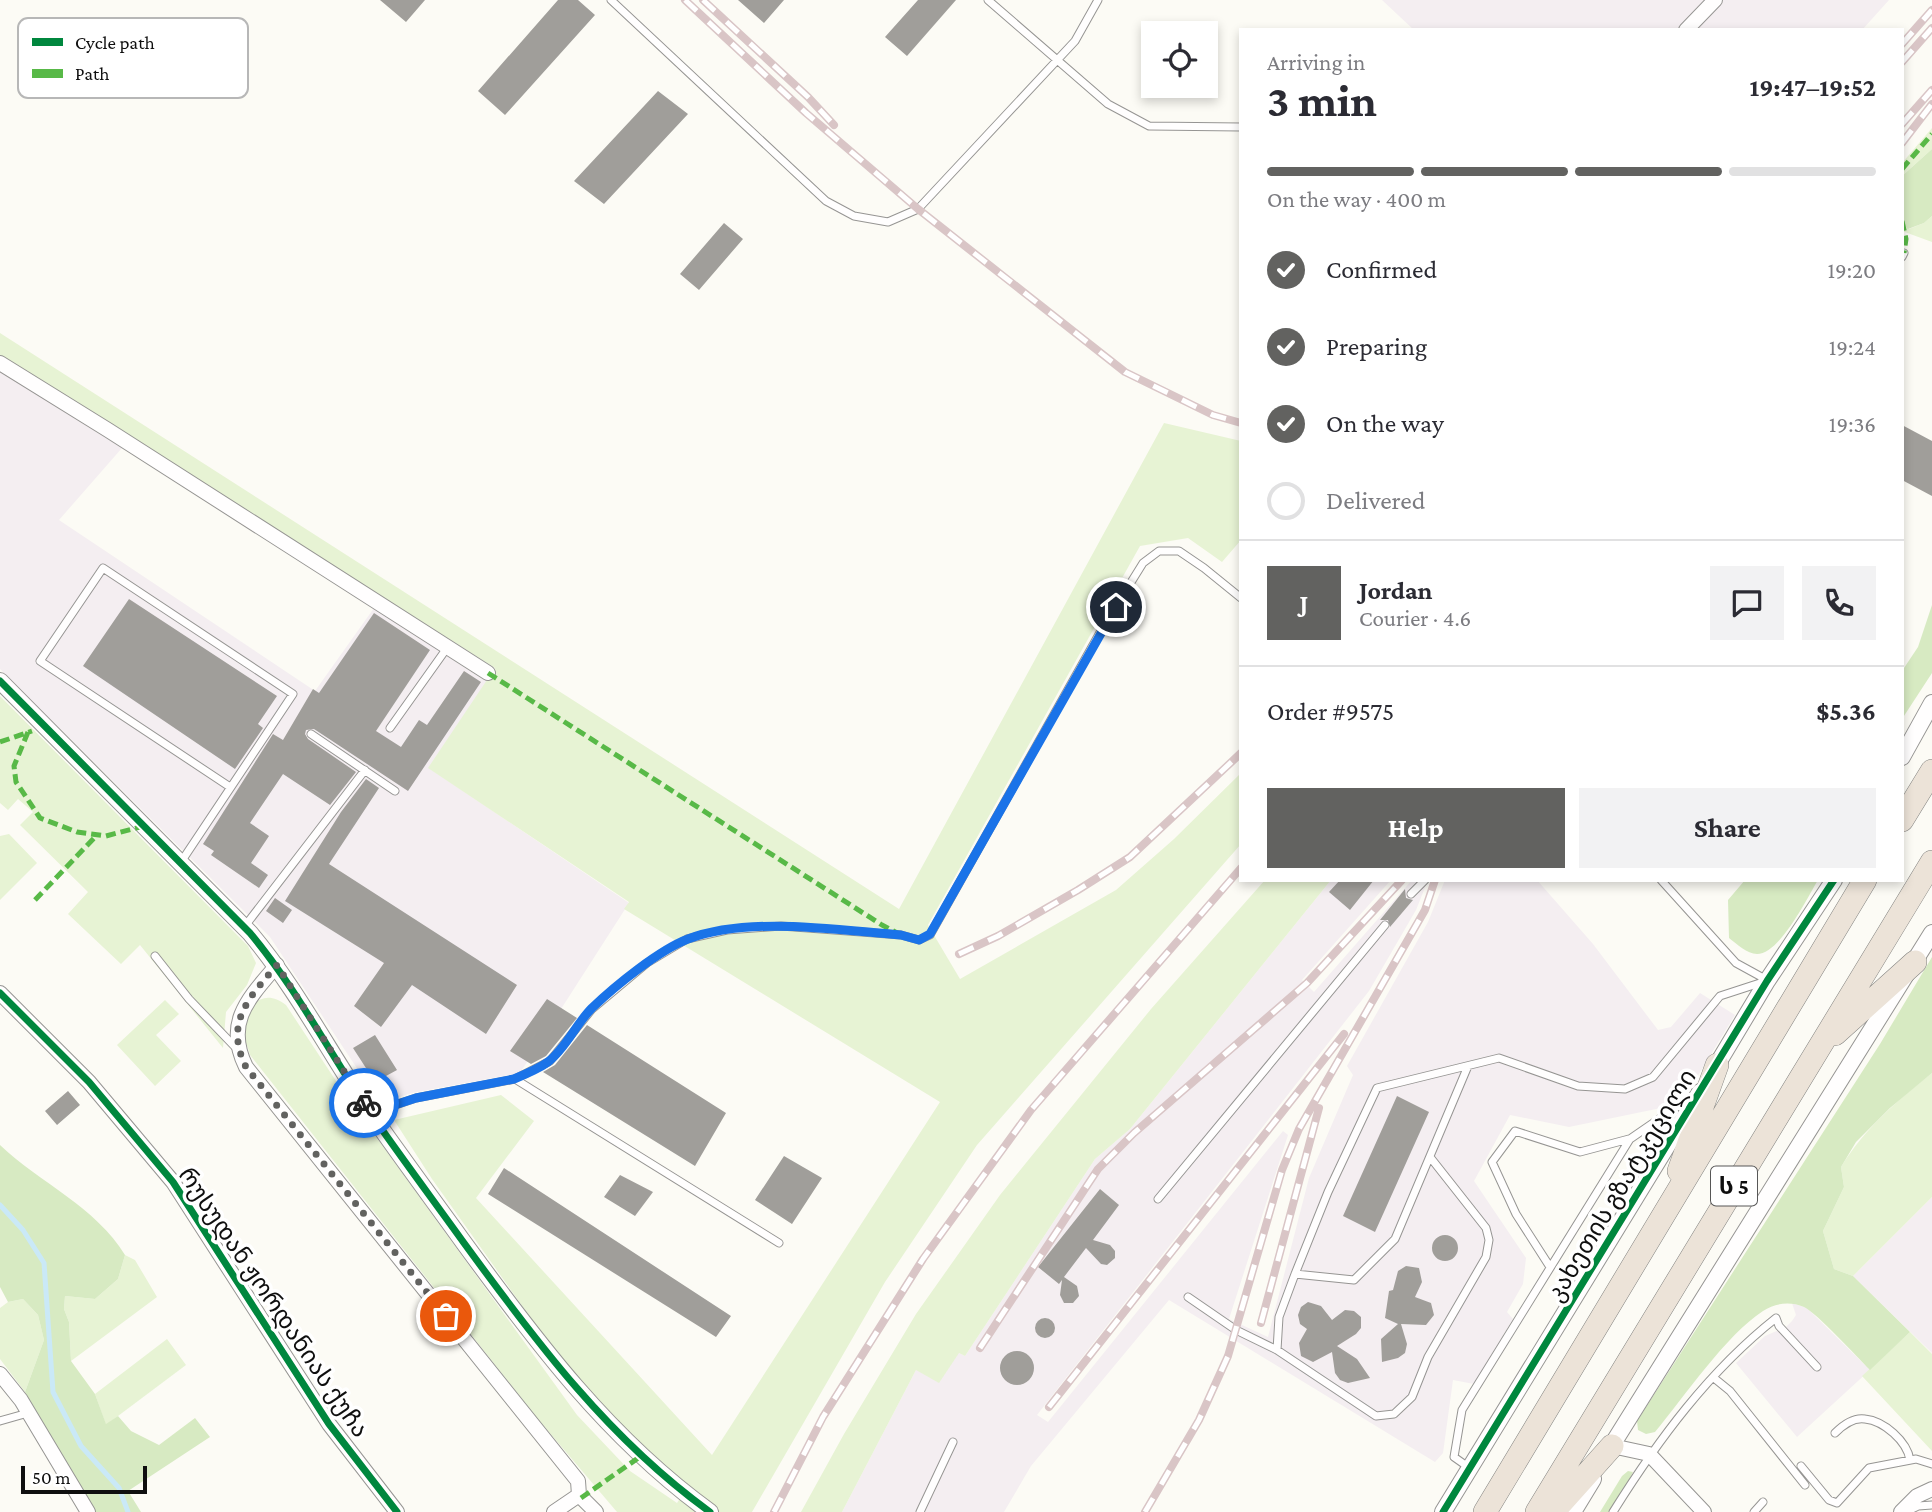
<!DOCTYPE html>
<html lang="en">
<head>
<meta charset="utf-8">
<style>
	body { margin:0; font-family:"Crimson Pro","Noto Sans Georgian",serif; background:#f2f2f3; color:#2b2b33; height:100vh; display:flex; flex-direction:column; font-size:26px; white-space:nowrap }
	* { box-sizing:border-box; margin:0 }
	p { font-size:23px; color:#7c7c81 }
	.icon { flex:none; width:38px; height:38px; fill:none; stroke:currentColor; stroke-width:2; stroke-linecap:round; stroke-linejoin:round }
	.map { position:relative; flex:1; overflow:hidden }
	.sheet { position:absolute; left:1239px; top:28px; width:665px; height:854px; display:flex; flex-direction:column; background:#fff; border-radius:0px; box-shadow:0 4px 10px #0003 }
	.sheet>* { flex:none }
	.fabs { position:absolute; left:1141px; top:21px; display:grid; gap:14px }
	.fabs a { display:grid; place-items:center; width:77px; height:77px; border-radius:0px; background:#fff; box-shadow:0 4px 10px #0003; font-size:35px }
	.scale { position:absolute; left:21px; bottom:18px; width:126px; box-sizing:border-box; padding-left:7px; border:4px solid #0f0f0f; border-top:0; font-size:19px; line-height:24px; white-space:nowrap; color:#0f0f0f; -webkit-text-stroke:5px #fff; paint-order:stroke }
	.pin { position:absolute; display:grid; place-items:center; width:60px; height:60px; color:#fff; margin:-30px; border:4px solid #fff; border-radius:50%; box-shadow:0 2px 7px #0007 }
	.courier { position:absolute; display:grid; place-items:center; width:70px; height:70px; margin:-35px; border:5px solid #1a73e8; border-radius:50%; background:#fff; color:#222; box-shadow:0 2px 9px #0007 }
	.headline em { font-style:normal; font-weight:700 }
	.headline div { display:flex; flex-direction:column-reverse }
	.headline { display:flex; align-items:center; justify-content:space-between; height:119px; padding:0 28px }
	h1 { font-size:46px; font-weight:700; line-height:52px }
	.bar { display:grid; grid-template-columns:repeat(4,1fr); gap:10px 7px; align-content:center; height:84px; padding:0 28px }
	.bar i { height:9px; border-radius:5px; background:#e1e1e2 }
	.bar .active { background:#626260 }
	.bar p { grid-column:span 4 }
	.line { display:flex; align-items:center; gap:18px; padding:0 28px; border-top:2px solid #e1e1e2 }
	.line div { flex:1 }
	.round { display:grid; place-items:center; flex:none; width:74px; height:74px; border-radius:0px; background:#f2f2f3 }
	ol { padding:0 28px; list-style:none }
	li { display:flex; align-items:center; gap:21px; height:77px }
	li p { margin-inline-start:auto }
	li .icon { padding:7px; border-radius:50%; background:#626260; color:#fff; stroke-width:4 }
	li:last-child { color:#7c7c81 }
	li i { width:38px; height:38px; border:4px solid #e1e1e2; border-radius:50% }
	.cta { display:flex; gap:14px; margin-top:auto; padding:14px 28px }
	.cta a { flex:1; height:80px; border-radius:0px; background:#626260; color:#fff; font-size:28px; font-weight:700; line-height:80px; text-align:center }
	.cta a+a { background:#f2f2f3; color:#2b2b33 }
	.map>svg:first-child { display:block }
</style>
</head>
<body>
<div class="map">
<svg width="1932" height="1512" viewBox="0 0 1932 1512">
	<rect width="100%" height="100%" fill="#fcfbf5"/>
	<path fill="#f4eef1" d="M1382,0h507l-27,30h-448z
		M0,370l122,78 -63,72 256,171 59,-83 113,74 -58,86 200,135 -109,170 -108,20 -32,10 -110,-166 -270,-268z
		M1331,880h60l-89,100 12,12 98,-112h16l-12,30 -47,81 -332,424 11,7 235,-291 5,4 -59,184 39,18 41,-159 44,-103 -6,-9 81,-144 17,-42h92l56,64 65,86 13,-3 29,-34 35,22 -44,72 -30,21 -92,19 -59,-12 -36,66 52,77 -3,26 -16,28 6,7 -39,65 -21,-4 -10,73 -8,9 -266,-162 -138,166 -27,46h-162l74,-142 43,-17 6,3 130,-197 35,-30z
		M1932,1197v156l-79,-77z
		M1792,1303l15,5 63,62 -73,67 -61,-74 29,-27 21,-9 6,-6 4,-6z"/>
	<path fill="#e7f3d4" d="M1932,128v21l-30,27v-13z
		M1932,216v26l-30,-11v-8l7,6 15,-6z
		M0,333l899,576 265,-486 77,18v99l-19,22 -34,-24 -48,8 -212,379 32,54 156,-89 58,-51 67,-66v71l-264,301 -92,137 -133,230h-135l-80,-94 -287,-363c-1,-5 -4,-11 -5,-16 -5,-27 15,-55 41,-34l54,82 237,328 53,56 47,32 11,-17 -27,-19 -79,-77 -150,-211 -38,-59 107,-25 33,26 -58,77 236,257 228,-353 -316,-193 5,-7 -201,-134 67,-100 -495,-313z
		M0,696l248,250 8,17 -9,22 -21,27 -3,36 -83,-103 -19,19 -53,-50 20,-22 -68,-67 13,-13 -15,-13 -10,11 -8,-7z
		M9,834l28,29 -37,37v-64z
		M1265,880h66l-201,249 -35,30 -130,197 -6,-3 -20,30 -23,-13 -74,142h-41l43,-78 72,-120 84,-119 151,-186z
		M165,1000l14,14 -23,21 25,26 -26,25 -38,-41z
		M1932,1073v124l-79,79 -19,-7 -11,-38 21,-44 -3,-20c24,-39 56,-66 91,-94z
		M125,1255l10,5 22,37 -86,64 -2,-39 -5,-13 1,-13 30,3 23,-20z
		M23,1299l15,16 6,25 -19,52 -25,-33v-51l8,-6z
		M1910,1332l22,22v97l-70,-75z
		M167,1339l19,26 -80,60 -11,-31z"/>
	<path fill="#d7eac2" d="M1932,149v67l-8,7 -16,6 -6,-6v-47z
		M1932,605v68l-30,46v-48l16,-24z
		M1745,880h73c-11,18 -38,74 -61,74 -10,0 -20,-10 -28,-16l-1,-38z
		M1932,957v116l-42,35 -34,34 -15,25 3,20 -21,44 11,38 19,7 57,56 -40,38c-13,-13 -53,-57 -66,-63 -14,-6 -29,-4 -41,4 -37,24 -79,86 -108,121l-9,2 -8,-4 -1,-9 243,-377z
		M0,1145c40,38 96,62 125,110l-7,24 -23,20 -30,-3 -1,13 5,13 2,39 24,33 11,30 12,-8 13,15 28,14 36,-27 15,19 -82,54 13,21h-46l-70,-120 19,-52 -6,-25 -15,-16 -15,3 -8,-15z
		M1628,1471l5,1 -19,40h-14l22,-36z"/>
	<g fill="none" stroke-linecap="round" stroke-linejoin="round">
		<path stroke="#cae9f7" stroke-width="5" d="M0,1205l23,25 21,33 9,129 28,54 38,42 9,24"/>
	</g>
	<path fill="#a09e9a" d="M380,0h45l-19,22z
		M558,0h20l17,15 -90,100 -27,-24z
		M738,0h46l-20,23z
		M918,0h38l-49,56 -22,-19z
		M658,91l30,23 -84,90 -30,-23z
		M724,223l19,16 -44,51 -19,-16z
		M1902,425l30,16v55l-30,-16z
		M129,599l148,97 -19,28 5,4 -28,41 -152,-103z
		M374,613l56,37 -54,81 25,16 18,-27 8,5 37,-54 17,11 -73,109 -94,-62 -8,1 -1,4 3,5 48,33 -26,33 -47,-31 -33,49 19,13 -18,27 17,12 -9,13 -48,-33 3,-4 -11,-7 70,-110 10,6 30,-51 6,4z
		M366,779l13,9 -50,76 188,121 -31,49 -74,-49 -31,42 -27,-21 30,-43 -99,-62 56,-89z
		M1340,880h34l-24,30 -21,-18z
		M1405,889l1,9 7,2 -23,27 -2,-7h-8z
		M275,898l17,12 -9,13 -17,-12z
		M547,999l30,19 -31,38 -15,8 -21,-13z
		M587,1025l139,88 -31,53 -152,-94 12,-7z
		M375,1035l22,35 -22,12 -22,-34z
		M68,1091l12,14 -23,20 -12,-14z
		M1397,1096l32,16 -54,120 -32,-16z
		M784,1156l38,22 -30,46 -37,-24z
		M504,1168l227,148 -15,21 -228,-143z
		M620,1175l33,17 -18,24 -31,-19z
		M1100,1189l19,16 -26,35 17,5 5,6v7l-8,7 -6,-1 -15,-16 -22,29 13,9 2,10 -6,7h-9l-4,-8 2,-15 -3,4 -21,-17z
		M1432 1248a13 13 0 1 1 26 0a13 13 0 1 1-26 0Z
		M1406,1266l13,2 3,14 -7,15 16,6 3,12 -8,10 -25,-1 6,20 -2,9 -7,5 -16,4 -1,-23 17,-15 -13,-6 4,-27 4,-1 5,-19z
		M1308,1302l13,4 11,14 13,-10 9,1 7,6v11l-5,6 -19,12 20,13 13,19 -22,5 -8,-3 -5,-7 -3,-21 -19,10 -12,-6 -2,-13 8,-14 -7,-5 -2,-9 3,-8z
		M1035 1328a10 10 0 1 1 20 0a10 10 0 1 1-20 0Z
		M1000 1368a17 17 0 1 1 34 0a17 17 0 1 1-34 0Z"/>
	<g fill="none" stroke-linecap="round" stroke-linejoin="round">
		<g stroke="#969593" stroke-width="9">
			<path id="service" d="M611,0l215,201 28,15 34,6 30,-13 157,-168 23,-41
				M988,0l120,104 41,22 92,1
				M1902,257l2,-4
				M390,728l57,-80
				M311,734l84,57
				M181,862l112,-168 -190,-126 -63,93 190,126
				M1661,880l75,83 31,17
				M1411,894l14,-14
				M245,926l120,-156
				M155,956l34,43 49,51
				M515,1079l35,-18 42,-52 55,-46 40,-24 40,-9 54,-4 120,9 18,5 11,-5 172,-306 41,-66 16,-12h20l25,17 37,30
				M372,1113l44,-15 99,-19 264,164
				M1158,1199l227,-274
				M1550,1267l-34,-53 -24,-52 23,-31 65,21 49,-13
				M1295,1274l59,6 41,-41 73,-173
				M1188,1297l48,33 41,20 99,66 18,-2 18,-17 16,-40 58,-100 3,-17 -3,-12 -56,-71
				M1277,1350l2,-33 16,-43 33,-82 49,-104 122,-30 79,28 47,3 28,-12 67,-81 43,-14
				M1714,1378l16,13 75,94
				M0,1421l28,-8
				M1835,1433c8,-8 18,-16 30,-14 19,2 42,22 45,41
				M1801,1466l28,34 8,3 32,-35 47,-9 16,5
				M1471,1469l-17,-12 8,-47 168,-271 61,-42
				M1910,1510l8,-4 14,-1
				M920,1512l33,-70
				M1613,1512c45,-72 96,-141 163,-194l3,8 38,41
				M1754,1512l9,-10"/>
		</g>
		<g stroke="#969593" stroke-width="16">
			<path id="minor" d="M1686,30l29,-30
				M0,363l108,67 380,243
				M277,965c-28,33 -53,57 -31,102l332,414 1,14 -25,17
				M0,993l89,89 84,100 156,242 68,88
				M0,1374l21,26 67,112
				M1612,1446l37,8 55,58
				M579,1495l17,17
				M1901,1512l16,-16 15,-7"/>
		</g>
		<g stroke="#969593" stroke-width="18">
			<path id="tertiary" d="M0,681l250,252c47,56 80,121 121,181 30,43 62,86 93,129 73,100 145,196 246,269
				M1902,757l30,-54
				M1712,1073l55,-92 67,-101
				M1607,1453l325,-520
				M1443,1512l257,-420
				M1573,1512l20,-33"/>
		</g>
		<g stroke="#838380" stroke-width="24">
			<path id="trunk" d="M1902,820l30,-49
				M1835,1034l80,-72
				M1679,1171l38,-106
				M1485,1512l380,-632
				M1537,1512l395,-650
				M1553,1512l59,-66"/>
		</g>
		<use href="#service" stroke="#fffefe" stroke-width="7"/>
		<use href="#minor" stroke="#fffefe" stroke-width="14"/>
		<use href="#tertiary" stroke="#fffefe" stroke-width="16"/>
		<use href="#trunk" stroke="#ece3d8" stroke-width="23"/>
		<g stroke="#d9c5c6" stroke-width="8">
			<path id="rail" d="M685,0l121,113 112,96 207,163 88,43 28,8
				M703,0l105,97 26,28
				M1902,44l30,-34
				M1902,62l30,-34
				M1902,124l30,-34
				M1902,143l30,-39
				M959,954l39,-18 80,-46 52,-33 111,-104
				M1261,1323l58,-215
				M980,1348l118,-179 36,-36 173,-150 95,-103
				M1049,1407l295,-373
				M774,1512l49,-95 100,-158 108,-149 210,-242
				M1145,1512l54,-92 29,-64 54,-186 17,-41 126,-219 10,-30"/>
		</g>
		<use href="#rail" stroke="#fff" stroke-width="5" stroke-dasharray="16" stroke-linecap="butt"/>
		<path stroke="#58b947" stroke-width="5" stroke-dasharray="10 5" stroke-linecap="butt" d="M1902,169l30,-35
			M1902,221l4,18 -2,14
			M488,673l394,252 19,10
			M28,732l-14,34 2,16 24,36 37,14 29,4 38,-10
			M0,742l32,-11
			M35,900l62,-65
			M581,1498l60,-42"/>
		<g stroke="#fff" stroke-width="11">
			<path id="cycleway" d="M0,681l250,252c47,56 80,121 121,181 30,43 62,86 93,129 73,100 145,196 246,269
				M0,993l89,89 84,100 156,242 68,88
				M1443,1512l324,-531 67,-101"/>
		</g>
		<use href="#cycleway" stroke="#00873e" stroke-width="7"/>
	</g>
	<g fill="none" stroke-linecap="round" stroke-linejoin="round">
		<path stroke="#626260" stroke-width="7" stroke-dasharray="0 12.6" d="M364,1103l-87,-138c-28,33 -53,57 -31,102l200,249"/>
		<path stroke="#1a73e8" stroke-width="9" d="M364,1103l6,10 46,-15 98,-19c12,-5 24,-10 34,-17 18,-14 28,-38 44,-54 23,-22 67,-58 96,-69 61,-23 149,-9 213,-4l18,5 11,-6 186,-327"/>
	</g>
	<g text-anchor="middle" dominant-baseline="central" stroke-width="7" stroke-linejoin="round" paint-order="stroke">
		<rect fill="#fff" stroke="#575757" stroke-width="2" x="1711" y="1166.5" width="46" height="39" rx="5"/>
		<g font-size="23" font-weight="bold" fill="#0f0f0f">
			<text x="1734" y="1186">ს 5</text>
		</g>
		<g font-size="24" fill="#0f0f0f" stroke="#fff">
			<text transform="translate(1621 1185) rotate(-59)">კახეთის გზატკეცილი</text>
			<text transform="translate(274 1302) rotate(56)">რუსუდან ჟორდანიას ქუჩა</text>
		</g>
	</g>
	<rect x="18" y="18" width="230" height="80" rx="10" fill="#fff" stroke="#b7b7b7" stroke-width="2"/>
	<rect x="32" y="38" width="31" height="8" fill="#00873e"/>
	<rect x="32" y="69" width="31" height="9" fill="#58b947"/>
	<g font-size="19" fill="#0f0f0f">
		<text x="75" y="49">Cycle path</text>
		<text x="75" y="80">Path</text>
	</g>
</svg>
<div class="fabs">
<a><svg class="icon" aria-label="locate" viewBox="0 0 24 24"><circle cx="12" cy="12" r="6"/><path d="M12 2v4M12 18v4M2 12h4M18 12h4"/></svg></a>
</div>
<div class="scale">50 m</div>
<div class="pin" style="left:446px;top:1316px;background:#ea580c"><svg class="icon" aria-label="bag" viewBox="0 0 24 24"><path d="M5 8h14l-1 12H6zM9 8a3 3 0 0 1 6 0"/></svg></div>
<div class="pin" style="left:1116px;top:607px;background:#1f2937"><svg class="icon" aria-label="home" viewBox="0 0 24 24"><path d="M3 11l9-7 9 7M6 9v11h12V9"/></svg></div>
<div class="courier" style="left:364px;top:1103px"><svg class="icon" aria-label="bike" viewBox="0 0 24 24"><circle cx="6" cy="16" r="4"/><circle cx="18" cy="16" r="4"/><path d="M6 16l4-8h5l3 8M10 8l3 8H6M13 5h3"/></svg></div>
<section class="sheet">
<div class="headline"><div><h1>3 min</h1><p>Arriving in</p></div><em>19:47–19:52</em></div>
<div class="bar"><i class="active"></i><i class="active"></i><i class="active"></i><i></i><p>On the way · 400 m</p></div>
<ol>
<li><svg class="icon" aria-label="check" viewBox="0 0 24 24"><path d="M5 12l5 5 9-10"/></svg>Confirmed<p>19:20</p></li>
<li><svg class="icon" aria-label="check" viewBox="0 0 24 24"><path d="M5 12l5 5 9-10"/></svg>Preparing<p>19:24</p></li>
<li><svg class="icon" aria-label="check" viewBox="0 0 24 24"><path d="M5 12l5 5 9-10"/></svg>On the way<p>19:36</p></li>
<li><i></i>Delivered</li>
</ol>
<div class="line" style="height:126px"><b class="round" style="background:#626260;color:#fff">J</b><div><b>Jordan</b><p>Courier · 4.6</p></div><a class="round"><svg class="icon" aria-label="chat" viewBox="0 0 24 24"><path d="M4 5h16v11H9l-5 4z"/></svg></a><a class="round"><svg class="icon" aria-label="phone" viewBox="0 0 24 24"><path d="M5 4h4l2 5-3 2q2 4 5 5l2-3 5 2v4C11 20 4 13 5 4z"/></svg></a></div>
<div class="line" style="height:91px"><div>Order #9575</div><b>$5.36</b></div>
<div class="cta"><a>Help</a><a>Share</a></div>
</section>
</div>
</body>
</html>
